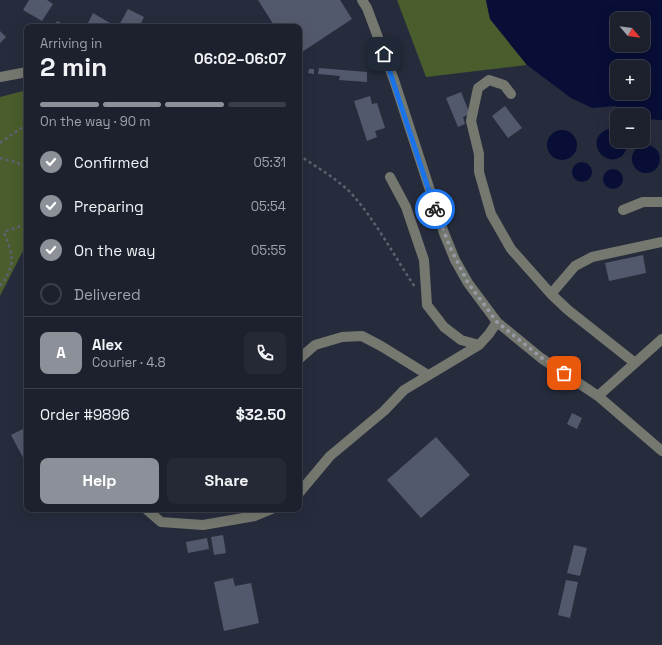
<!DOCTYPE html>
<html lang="en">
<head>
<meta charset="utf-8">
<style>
	body { margin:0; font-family:"Space Grotesk",sans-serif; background:#252936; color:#f1f3f6; height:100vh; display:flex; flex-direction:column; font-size:15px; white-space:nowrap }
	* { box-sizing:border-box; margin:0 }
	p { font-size:13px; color:#a0a3aa }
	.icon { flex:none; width:22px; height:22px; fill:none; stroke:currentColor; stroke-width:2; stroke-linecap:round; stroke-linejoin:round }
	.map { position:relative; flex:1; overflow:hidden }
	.details { position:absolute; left:24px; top:24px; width:278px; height:488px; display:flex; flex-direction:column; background:#1d212e; border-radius:8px; box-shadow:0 4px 16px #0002,0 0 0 1px #3b3e4a }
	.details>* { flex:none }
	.needle { width:26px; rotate:119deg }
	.buttons { position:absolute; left:610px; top:12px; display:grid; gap:8px }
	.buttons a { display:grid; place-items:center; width:40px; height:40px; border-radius:8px; background:#1d212e; box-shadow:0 4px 16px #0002,0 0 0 1px #3b3e4a; font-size:20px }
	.pin { position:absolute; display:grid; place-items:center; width:34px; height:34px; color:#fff; margin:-17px; border-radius:8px; box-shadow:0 2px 6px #0006 }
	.courier { position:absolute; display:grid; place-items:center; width:40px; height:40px; margin:-20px; border:3px solid #1a73e8; border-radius:50%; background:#fff; color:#222; box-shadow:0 1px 5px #0007 }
	.head em { font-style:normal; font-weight:700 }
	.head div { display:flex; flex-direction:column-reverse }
	.head { display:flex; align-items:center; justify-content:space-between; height:68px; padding:0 16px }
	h1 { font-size:26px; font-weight:700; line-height:30px }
	.bar { display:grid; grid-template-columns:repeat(4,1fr); gap:6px 4px; align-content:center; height:48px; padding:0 16px }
	.bar i { height:5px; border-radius:3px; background:#3b3e4a }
	.bar .active { background:#8c9099 }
	.bar p { grid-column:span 4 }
	.line { display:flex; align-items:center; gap:10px; padding:0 16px; border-top:1px solid #3b3e4a }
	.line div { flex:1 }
	.round { display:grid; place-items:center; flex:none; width:42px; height:42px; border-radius:8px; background:#252936 }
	ol { padding:0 16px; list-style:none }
	li { display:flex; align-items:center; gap:12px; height:44px }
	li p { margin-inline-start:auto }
	li .icon { padding:4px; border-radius:50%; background:#8c9099; color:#fff; stroke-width:4 }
	li:last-child { color:#a0a3aa }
	li i { width:22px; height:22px; border:2px solid #3b3e4a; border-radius:50% }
	.button { display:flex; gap:8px; margin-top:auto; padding:8px 16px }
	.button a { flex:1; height:46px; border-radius:8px; background:#8c9099; color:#fff; font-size:16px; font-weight:700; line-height:46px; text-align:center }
	.button a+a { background:#252936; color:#f1f3f6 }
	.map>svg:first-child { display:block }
</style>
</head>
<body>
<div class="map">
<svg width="662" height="645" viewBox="0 0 662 645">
	<rect width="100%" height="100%" fill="#272c3d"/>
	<path fill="#4a5d2c" d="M397,0h89l4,19 37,46 -101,12z
		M27,90v153l-27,53v-199z"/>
	<path fill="#080e36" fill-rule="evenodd" d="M486,0h176v120l-19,-1v-4h-10l-18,-9 -23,2 -21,-10 -44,-33 -37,-46zM617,19h26v26h-26zM617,67h26v26h-26z
		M608,129l9,1v11h10c0,5 -1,11 -5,15 -18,14 -39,-17 -14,-27z
		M547 145a15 15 0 1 1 30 0a15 15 0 1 1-30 0Z
		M632 159a14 14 0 1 1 28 0a14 14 0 1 1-28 0Z
		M572 172a10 10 0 1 1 20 0a10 10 0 1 1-20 0Z
		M603 179a10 10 0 1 1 20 0a10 10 0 1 1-20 0Z"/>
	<path fill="#53596c" d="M29,0h18l6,4 -11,17 -19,-11z
		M258,0h82l12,19 -53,35v-27h-24z
		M128,9l16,8 -5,10h-21z
		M93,13l17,10 -2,4h-22z
		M57,21l12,6h-15z
		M0,31l6,6 -6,6z
		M319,68l48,4v10l-28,-2 1,-4 -22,-2z
		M309,69h5v5l-6,-1z
		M461,92l9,22 -7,3 2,7 -7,3 -12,-29z
		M370,96l2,8 5,-1 8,25 -10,3 2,6 -10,4 -13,-40z
		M505,106l17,22 -14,10 -16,-22z
		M643,255l3,18 -37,8 -4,-18z
		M572,413l10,5 -5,11 -10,-5z
		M27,427v38l-16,-30z
		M436,437l34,38 -49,43 -34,-38z
		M223,535l3,18 -12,2 -3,-18z
		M207,538l2,11 -21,4 -2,-11z
		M574,545l13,3 -7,28 -13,-3z
		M233,578l2,8 16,-3 8,40 -35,8 -10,-49z
		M566,580l12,2 -8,36 -12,-3z"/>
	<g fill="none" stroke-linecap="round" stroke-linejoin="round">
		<path stroke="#5d6170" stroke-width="2.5" stroke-dasharray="3 3" stroke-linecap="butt" d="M0,143l27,-19
			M299,155c17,12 37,23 52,38 25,28 43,63 64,94
			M0,158l16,4 11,6
			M0,286c16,-21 14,-29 4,-53l2,-2 21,-7"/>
		<path stroke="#74786f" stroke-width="10" d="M362,0l5,8 27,72 50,153 11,27 13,23 29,39 44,36 57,38 64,55
			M0,77l27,-5
			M511,94l-7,-9 -15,-5 -11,8 -7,33 8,33v18l12,42 20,35 40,45 17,16 67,53
			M390,177l16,30 18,53 3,45 17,22 17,13 18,5
			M623,210l20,-8h19
			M551,294l24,-28 17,-9 70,-15
			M299,359l16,-14 27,-8 20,-1 19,10 47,29
			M598,396l64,-57
			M299,493l31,-37 54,-45 20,-21 75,-45 10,-11 8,-12
			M146,509l15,13 42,3 52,-9 17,-7"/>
	</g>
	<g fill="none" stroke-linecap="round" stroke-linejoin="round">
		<path stroke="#969aa7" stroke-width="4" stroke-dasharray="0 7.2" d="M435,209l15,38 18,36 29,39 45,36 22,15"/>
		<path stroke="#1a73e8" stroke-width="5" d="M384,54l51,155"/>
	</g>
</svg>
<div class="buttons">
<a><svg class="needle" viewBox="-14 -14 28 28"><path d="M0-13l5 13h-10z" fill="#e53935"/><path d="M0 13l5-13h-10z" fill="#a0a3aa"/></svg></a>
<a>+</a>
<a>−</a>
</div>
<div class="pin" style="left:564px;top:373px;background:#ea580c"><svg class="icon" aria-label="bag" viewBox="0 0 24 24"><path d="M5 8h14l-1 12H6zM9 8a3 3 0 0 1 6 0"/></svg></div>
<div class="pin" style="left:384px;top:54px;background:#1f2937"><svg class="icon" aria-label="home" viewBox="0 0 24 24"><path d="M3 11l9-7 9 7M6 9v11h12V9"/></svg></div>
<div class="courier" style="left:435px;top:209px"><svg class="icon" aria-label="bike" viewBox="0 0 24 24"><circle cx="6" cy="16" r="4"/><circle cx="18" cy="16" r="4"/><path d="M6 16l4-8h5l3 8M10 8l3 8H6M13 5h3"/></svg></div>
<section class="details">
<div class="head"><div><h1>2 min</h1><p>Arriving in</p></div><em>06:02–06:07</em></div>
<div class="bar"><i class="active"></i><i class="active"></i><i class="active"></i><i></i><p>On the way · 90 m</p></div>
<ol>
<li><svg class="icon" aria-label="check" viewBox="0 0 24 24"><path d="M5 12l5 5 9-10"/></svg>Confirmed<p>05:31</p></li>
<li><svg class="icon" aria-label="check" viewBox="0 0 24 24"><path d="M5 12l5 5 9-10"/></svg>Preparing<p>05:54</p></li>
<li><svg class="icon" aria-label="check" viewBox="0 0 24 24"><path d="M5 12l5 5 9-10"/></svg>On the way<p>05:55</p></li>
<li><i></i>Delivered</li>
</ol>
<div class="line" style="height:72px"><b class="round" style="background:#8c9099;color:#fff">A</b><div><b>Alex</b><p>Courier · 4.8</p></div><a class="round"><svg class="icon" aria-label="phone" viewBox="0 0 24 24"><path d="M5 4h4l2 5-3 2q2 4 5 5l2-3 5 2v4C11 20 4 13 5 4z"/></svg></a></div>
<div class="line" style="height:52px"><div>Order #9896</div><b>$32.50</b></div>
<div class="button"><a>Help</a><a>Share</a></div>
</section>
</div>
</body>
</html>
